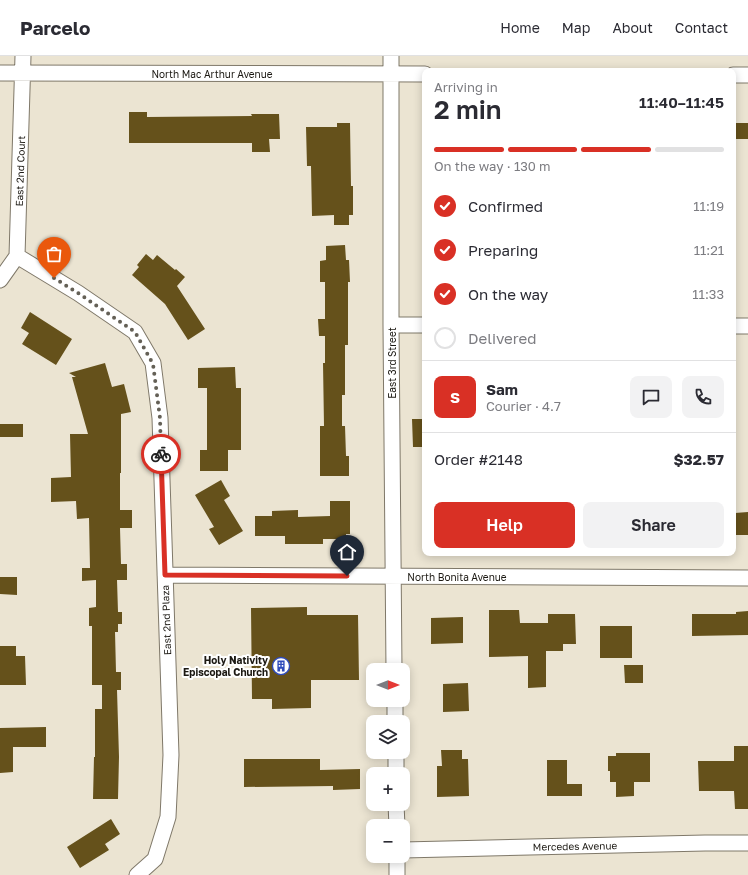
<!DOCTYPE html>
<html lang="en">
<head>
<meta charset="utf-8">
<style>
	body { margin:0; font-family:"Golos Text",sans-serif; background:#f2f2f3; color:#2b2b33; height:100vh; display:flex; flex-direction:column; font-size:15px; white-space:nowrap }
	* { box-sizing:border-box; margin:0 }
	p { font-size:13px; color:#7c7c81 }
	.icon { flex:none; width:22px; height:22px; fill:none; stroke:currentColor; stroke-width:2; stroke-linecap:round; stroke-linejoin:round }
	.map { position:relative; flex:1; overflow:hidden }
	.panel { position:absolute; left:422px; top:12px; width:314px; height:488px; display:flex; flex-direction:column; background:#fff; border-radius:8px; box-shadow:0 2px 10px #0003 }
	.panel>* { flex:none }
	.needle { width:26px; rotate:90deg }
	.buttons { position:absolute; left:366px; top:607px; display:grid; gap:8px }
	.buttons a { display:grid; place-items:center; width:44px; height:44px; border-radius:8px; background:#fff; box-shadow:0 2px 10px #0003; font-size:20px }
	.pin { position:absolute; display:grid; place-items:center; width:34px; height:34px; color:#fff; margin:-41px -17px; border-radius:50% 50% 50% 0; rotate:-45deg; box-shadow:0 0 4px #0007 }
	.pin .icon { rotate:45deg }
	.courier { position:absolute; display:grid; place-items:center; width:40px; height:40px; margin:-20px; border:3px solid #d93025; border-radius:50%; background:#fff; color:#222; box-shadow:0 1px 5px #0007 }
	.head em { font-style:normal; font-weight:600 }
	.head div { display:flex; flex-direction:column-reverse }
	.head { display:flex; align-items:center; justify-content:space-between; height:68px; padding:0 12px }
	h1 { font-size:26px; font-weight:600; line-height:30px }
	.bar { display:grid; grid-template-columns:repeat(4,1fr); gap:6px 4px; align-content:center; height:48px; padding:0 12px }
	.bar i { height:5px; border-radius:3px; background:#e1e1e2 }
	.bar .current { background:#d93025 }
	.bar p { grid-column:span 4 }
	.line { display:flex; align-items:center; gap:10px; padding:0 12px; border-top:1px solid #e1e1e2 }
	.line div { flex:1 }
	.round { display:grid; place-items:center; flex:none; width:42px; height:42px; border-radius:8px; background:#f2f2f3 }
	ol { padding:0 12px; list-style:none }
	li { display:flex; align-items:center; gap:12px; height:44px }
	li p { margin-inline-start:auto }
	li .icon { padding:4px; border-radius:50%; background:#d93025; color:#fff; stroke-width:4 }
	li:last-child { color:#7c7c81 }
	li i { width:22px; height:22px; border:2px solid #e1e1e2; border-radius:50% }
	.button { display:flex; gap:8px; margin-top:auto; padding:8px 12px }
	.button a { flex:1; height:46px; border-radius:8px; background:#d93025; color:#fff; font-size:16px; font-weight:600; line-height:46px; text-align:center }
	.button a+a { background:#f2f2f3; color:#2b2b33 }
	header { display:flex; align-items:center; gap:24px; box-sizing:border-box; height:56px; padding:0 20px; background:#fff; border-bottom:1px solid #e1e1e2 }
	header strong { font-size:19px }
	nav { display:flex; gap:22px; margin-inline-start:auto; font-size:14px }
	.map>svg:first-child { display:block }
</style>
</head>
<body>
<header>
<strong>Parcelo</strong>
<nav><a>Home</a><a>Map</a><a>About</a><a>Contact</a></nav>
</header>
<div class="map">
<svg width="748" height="819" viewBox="0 0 748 819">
	<rect width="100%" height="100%" fill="#ebe4d2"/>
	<path fill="#65511b" d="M129,56h18v5l105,-1 -1,-2h28l1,25h-11l1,13h-18v-9h-123z
		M337,67h13l1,63h2v29h-4v10h-15v-10l-22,1 -1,-50h-4l-1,-39h31z
		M735,67h13v16h-13z
		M345,189l1,15h3l1,22h-2v63h-3v50h-3v31h3l1,30h3v20h-29v-50h4l-1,-63h2v-27h-6l-1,-17h7v-37h-5v-21l6,-1v-14z
		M146,198l7,6 4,-5 18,15 1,-1 9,8 -8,9 28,43 -17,11 -23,-36 -33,-29 7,-8 -2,-2z
		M30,256l42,27 -16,26 -34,-21 7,-11 -8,-5z
		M105,307l7,24 12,-3 7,28 -10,2v59h-1v37h12v18h-12l1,36h6v16h-10l1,32h4v12h-4v8h-3l1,40h5v18h-4l2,67 -1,42h-25l1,-42h1v-48h7v-24h-10v-59h-3v-18l7,-1v-27l-14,1v-13h8l-1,-50 -12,1 -1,-18 -25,1v-24l20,-1 -1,-43h18l-16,-57h4l-7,-4z
		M235,311l1,21h5v62h-13v21h-28v-21h7v-62h-9v-20z
		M412,363h13v28h-12z
		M0,368h23v13h-23z
		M221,424l9,16 -6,4 19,31 -24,14 -10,-16 5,-2 -19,-32z
		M330,445h20v33h-4v5h-23v5h-38v-8h-30v-20h17v-5l26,-1v7l32,-1z
		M748,456v23h-13v-22z
		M0,521h17v18l-17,-1z
		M307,551v8h51l1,65h-48v28l-39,1v-10h-20l-1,-91z
		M489,554h30l1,13h28v-9h27l1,30h-13v7h-17v36l-18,1v-32l-39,1z
		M748,555v24l-56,1v-22h44v-2z
		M463,561v26l-32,1v-26z
		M600,570h32v32h-32z
		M0,590h16v10h9l1,29h-26z
		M624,609h19v18h-18z
		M468,627l1,28 -26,1v-28z
		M46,671v20h-33v25l-13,1v-45z
		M734,690h14v63h-13l-1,-18h-35l-1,-30h36z
		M441,694h21v9h6l1,37 -32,1v-31h5z
		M616,697h34v29h-16v14l-18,1v-15h-6v-11h-2v-15h8z
		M244,703h76v11l40,-1v20l-27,1v-4l-89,1z
		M547,704h20v24h15v12h-35z
		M111,763l9,15 -15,10 4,6 -29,18 -13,-21z"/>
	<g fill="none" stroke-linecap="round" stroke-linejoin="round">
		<g stroke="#7f7869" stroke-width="17">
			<path id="minor" d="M391,0v269l3,345
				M0,17l425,1
				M733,19h15
				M17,200l61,37 57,39 18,31 7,55 11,337 -3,62 -13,42 -18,16
				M0,224l17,-24 6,-200
				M391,269h34
				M733,270h15
				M165,519l583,3
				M395,644v22
				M396,696v22
				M396,748l1,22
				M403,794l302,-7h43
				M397,800v19"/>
		</g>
		<use href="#minor" stroke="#fff" stroke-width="15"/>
	</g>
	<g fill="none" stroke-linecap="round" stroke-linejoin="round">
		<path stroke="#646056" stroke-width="4" stroke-dasharray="0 7.2" d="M54,222l24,15 57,39 18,32 7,54 1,36"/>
		<path stroke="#d93025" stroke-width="5" d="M161,398l4,121 182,1"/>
	</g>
	<defs>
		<g id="building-ring" transform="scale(0.9)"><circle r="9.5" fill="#fff" stroke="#2f4bbb" stroke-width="1.5"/><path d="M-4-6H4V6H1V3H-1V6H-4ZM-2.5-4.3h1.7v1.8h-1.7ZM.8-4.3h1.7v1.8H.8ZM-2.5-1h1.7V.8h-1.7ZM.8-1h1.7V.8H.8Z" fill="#2f4bbb"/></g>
	</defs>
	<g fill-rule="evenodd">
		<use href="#building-ring" x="281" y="610"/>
	</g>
	<g text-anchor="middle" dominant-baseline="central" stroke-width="4" stroke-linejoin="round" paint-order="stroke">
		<g font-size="10" fill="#1c1913" stroke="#fff">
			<text x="212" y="18">North Mac Arthur Avenue</text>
			<text transform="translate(20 115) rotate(-88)">East 2nd Court</text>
			<text transform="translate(392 307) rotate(-90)">East 3rd Street</text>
			<text x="457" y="521">North Bonita Avenue</text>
			<text transform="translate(166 564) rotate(-92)">East 2nd Plaza</text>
			<text transform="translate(575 790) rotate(-1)">Mercedes Avenue</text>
		</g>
		<g font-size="10" font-weight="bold" fill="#1c1913" stroke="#fff" text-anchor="end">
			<text x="268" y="604">Holy Nativity<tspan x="268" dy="12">Episcopal Church</tspan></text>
		</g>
	</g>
</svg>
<div class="buttons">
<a><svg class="needle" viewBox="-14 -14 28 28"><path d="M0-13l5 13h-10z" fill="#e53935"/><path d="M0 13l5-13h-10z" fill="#7c7c81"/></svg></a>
<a><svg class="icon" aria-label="layers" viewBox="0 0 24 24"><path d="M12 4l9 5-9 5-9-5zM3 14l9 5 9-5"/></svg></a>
<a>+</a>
<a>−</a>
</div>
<div class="pin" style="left:54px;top:222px;background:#ea580c"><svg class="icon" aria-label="bag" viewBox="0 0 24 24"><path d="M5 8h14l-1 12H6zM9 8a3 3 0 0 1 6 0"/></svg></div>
<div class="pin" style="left:347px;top:520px;background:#1f2937"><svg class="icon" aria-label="home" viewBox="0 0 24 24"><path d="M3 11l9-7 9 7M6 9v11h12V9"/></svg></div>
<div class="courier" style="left:161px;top:398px"><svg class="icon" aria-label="bike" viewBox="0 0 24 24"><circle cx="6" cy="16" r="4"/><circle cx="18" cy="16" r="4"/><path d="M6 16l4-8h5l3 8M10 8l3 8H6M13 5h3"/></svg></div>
<section class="panel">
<div class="head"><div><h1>2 min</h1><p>Arriving in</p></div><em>11:40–11:45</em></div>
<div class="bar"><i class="current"></i><i class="current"></i><i class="current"></i><i></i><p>On the way · 130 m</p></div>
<ol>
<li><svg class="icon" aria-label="check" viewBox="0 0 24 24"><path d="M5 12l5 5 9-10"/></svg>Confirmed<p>11:19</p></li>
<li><svg class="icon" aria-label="check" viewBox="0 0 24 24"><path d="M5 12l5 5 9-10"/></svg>Preparing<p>11:21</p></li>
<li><svg class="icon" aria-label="check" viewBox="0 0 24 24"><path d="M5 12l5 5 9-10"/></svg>On the way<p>11:33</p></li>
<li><i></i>Delivered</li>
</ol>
<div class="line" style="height:72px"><b class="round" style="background:#d93025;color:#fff">S</b><div><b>Sam</b><p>Courier · 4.7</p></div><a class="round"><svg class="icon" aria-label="chat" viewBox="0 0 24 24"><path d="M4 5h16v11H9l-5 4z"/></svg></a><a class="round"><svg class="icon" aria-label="phone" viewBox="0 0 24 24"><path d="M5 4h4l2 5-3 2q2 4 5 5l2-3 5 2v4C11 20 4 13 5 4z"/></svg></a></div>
<div class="line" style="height:52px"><div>Order #2148</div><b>$32.57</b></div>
<div class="button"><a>Help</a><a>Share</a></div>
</section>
</div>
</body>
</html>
